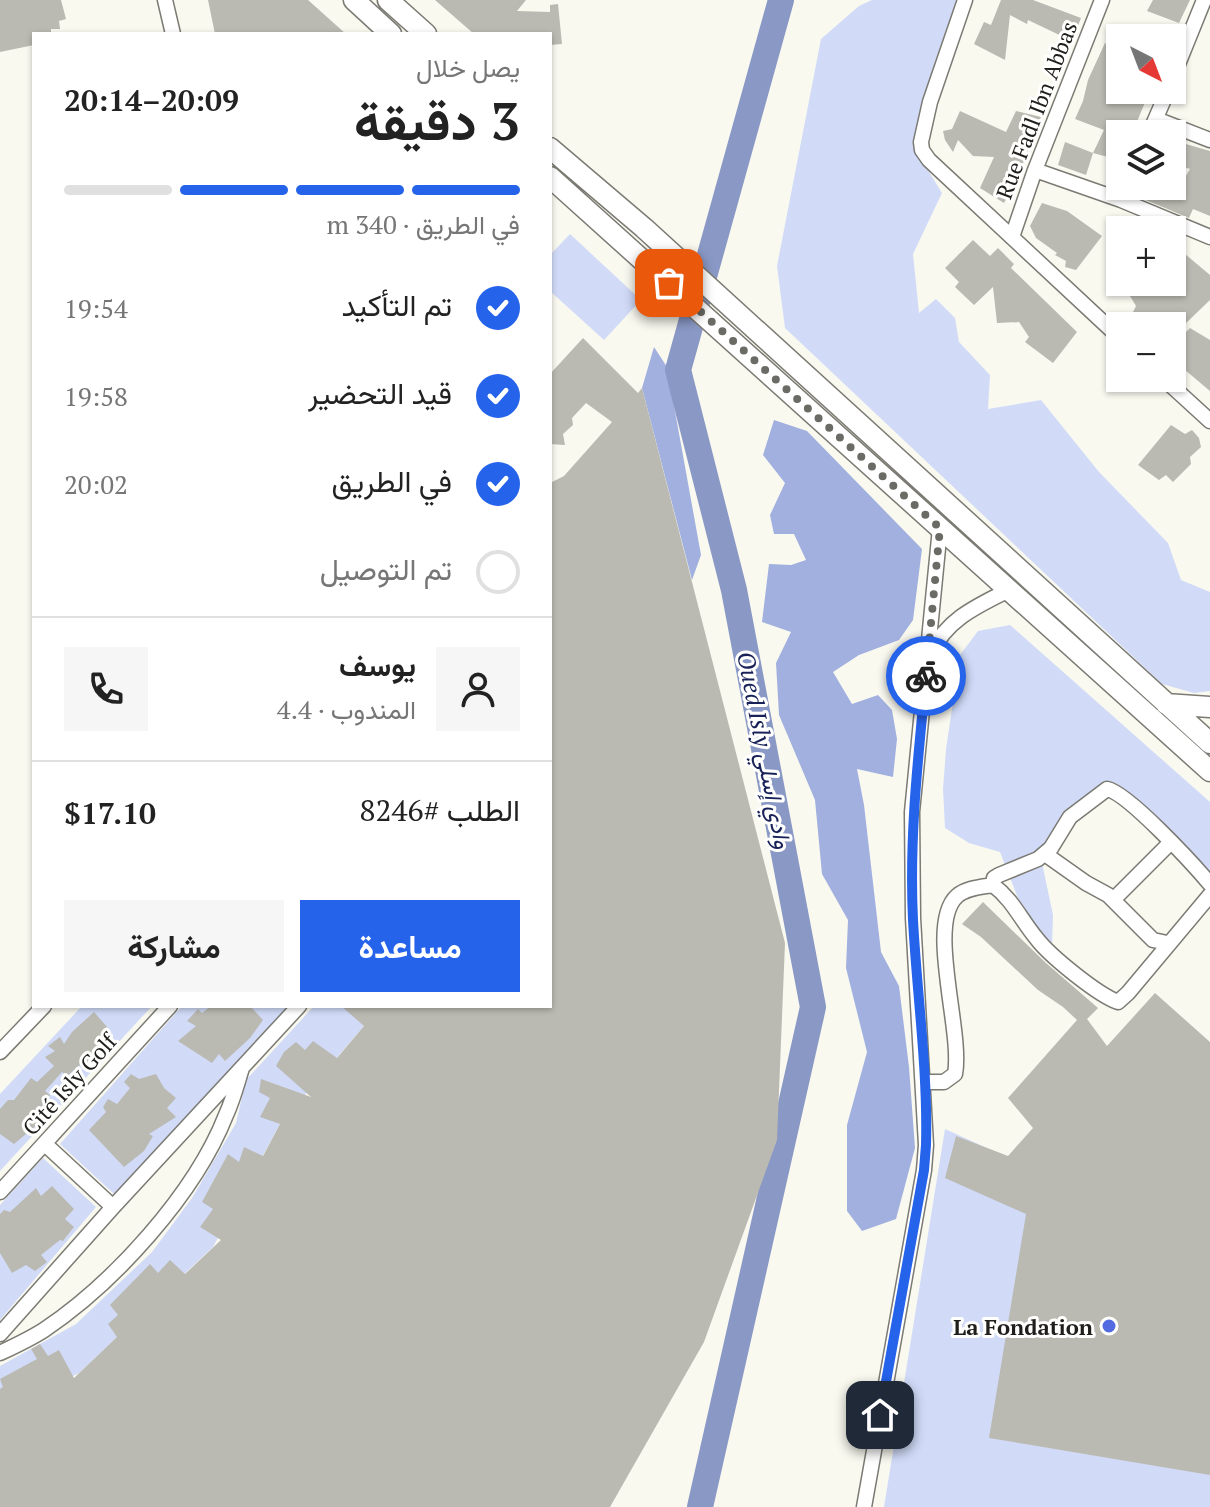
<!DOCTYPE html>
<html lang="ar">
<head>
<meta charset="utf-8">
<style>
	body { margin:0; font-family:"PT Serif",Vazirmatn,serif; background:#f6f6f6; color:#222; direction:rtl; height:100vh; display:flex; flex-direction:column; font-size:30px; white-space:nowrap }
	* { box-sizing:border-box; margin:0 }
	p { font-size:26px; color:#767676 }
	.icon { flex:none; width:44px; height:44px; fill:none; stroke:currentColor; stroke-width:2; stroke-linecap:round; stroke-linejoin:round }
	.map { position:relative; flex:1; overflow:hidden; direction:ltr }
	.sheet { position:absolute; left:32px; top:32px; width:520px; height:976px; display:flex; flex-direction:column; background:#fff; border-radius:0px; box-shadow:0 2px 6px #0004; direction:rtl }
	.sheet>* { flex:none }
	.needle { width:52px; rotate:138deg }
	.buttons { position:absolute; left:1106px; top:24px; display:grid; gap:16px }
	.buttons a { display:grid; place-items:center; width:80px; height:80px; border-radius:0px; background:#fff; box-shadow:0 2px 6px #0004; font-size:40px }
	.pin { position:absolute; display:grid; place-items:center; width:68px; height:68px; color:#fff; margin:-34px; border-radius:16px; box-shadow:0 4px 12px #0006 }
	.courier { position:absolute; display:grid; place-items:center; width:80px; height:80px; margin:-40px; border:6px solid #2563eb; border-radius:50%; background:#fff; color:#222; box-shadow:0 2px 10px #0007 }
	.head em { font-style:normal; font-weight:700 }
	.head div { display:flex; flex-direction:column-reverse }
	.head { display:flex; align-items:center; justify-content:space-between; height:136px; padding:0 32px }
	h1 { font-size:52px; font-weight:700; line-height:60px }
	.bar { display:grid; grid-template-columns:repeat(4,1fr); gap:12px 8px; align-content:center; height:96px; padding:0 32px }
	.bar i { height:10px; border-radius:6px; background:#e0e0e0 }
	.bar .on { background:#2563eb }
	.bar p { grid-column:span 4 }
	.line { display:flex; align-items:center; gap:20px; padding:0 32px; border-top:2px solid #e0e0e0 }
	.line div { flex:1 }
	.round { display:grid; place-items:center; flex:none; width:84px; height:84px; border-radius:0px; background:#f6f6f6 }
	ol { padding:0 32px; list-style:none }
	li { display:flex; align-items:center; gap:24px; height:88px }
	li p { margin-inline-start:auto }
	li .icon { padding:8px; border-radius:50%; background:#2563eb; color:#fff; stroke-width:4 }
	li:last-child { color:#767676 }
	li i { width:44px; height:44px; border:4px solid #e0e0e0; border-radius:50% }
	.primary-button { display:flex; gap:16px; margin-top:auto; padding:16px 32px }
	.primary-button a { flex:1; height:92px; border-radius:0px; background:#2563eb; color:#fff; font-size:32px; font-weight:700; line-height:92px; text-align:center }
	.primary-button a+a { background:#f6f6f6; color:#222 }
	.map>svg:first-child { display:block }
</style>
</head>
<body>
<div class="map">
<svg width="1210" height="1507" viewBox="0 0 1210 1507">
	<rect width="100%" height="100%" fill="#f9f9f0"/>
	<path fill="#d1dbf8" d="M872,0h86l-4,27 -13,19 -26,103 27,44 -29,61 6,59 17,-14 19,19 4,24 31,33 -2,34 53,-9 58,72 69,71 13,37 29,12v99l-16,2 -32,-9 -377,-356 -8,-62 44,-227 38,-33z
		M570,234l71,66 -37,40 -54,-49v-36z
		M1010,625l200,177v75l-87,-81 -23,-7 -58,74 11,52 -1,31 -22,-17 -30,-77 -31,-9 -24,-15 -2,-39 3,-40 14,-94 18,-24z
		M82,1006h70l-152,165v-77z
		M182,1006h108l-176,188 -54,-50z
		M314,1006h67l-101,118 -67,123 -134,126 -79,40v-47l76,-42 76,-72 40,-54 44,-75 10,-43z
		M945,1129l73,33 192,154v191h-326z
		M43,1158l53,49 -96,113v-115z"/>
	<path fill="#a1b0de" d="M654,347l13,20 34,188 -9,25 -50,-192z
		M774,420l33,11 115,118 -9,71 -14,20 -40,15 -26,17 19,32 26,-9 14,15 5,29 -4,38 -36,-8 7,36 17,147 18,34 10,81 6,81 -19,71 -34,12 -15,-20v-86l20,-73 -21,-84 2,-48 -26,-46 -7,-74 -36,-85 -3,-52 15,-31 -29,-10 7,-58 22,1 15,-5 -12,-26h-20l-4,-19 15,-32 -22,-28z"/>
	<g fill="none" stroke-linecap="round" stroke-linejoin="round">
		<path stroke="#8a98c5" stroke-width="26" d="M700,1507l113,-500 -79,-417 -56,-220 103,-370"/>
	</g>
	<path fill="#babab2" d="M0,0h61l5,19 -7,2 1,8h-9v5h-17v11l-34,7z
		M208,0h100l38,34h-131z
		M435,0h91l-9,11 33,1v-7l8,-1 4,40 -12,1v-11h-76z
		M1001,0h32l48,18 -9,23 -44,-21 -1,4 -17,-9 -5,45 -31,-16 10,-22 7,3z
		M1153,0h37l-11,23 -32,-12z
		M1105,43l15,7v40h30l-18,44h-12l-1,26 -26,-7 11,-23 -29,-11 8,-18 5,-21z
		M960,111l46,21 10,-21 25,6 -24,62 -13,24 -24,-15 14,-31 -21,-1 -15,-16 -5,12 -8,-12 -2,-9 9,-2z
		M1172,140l38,11v65l-17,-7 -4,9 -48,-20 9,-12h30l10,-17 -18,-6z
		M1065,142l28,11 -7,22 -28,-10z
		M1042,203l25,8 35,25 -26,34 -11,-3 1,-6 -11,-6 2,-2 -21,-15 -6,-12z
		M973,240l17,16 8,-8 16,16 -3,4 66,64 -24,31 -28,-21 4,-5 -10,-15 -22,1 -4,-36 -19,18 -19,-18 4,-5 -14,-14z
		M1185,254l25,21v25l-27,26h-36l-16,-10 5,-10 -6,-10 13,-14h29v-14z
		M1190,328l20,12v51l-38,-32v-13z
		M583,338l55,55 4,-5 143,555 -8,197 -73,202 -94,165h-610v-118l3,-2 -3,-8 37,-20 -6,-10 9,-5 8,12 11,-6 15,28 43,-41 -9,-13 10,-9 -8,-10 40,-41 8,9 12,-13 15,14 36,-34 -21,-13 13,-18 -11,-7 26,-48 11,8 5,-15 19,9 17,-32 -20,-7 10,-19 -11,-6 2,-13 50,18 -35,-31 8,-14 12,-10 9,8 8,-9 24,17 27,-32 -23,-20h209v-523l14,-7 48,-54 -26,-19 -14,15 1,7 -10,9 2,11 -15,-1v-70z
		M1171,425l14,9 7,-4 7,8 2,9 -11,10 1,7 -18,18 -7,-7 -7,5 -21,-15z
		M983,902l63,61 52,45 -11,11 20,27 48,-53 55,49v433l-221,-37 37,-224 -81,-36 11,-42 52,20 25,-28 -25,-30 69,-78 -14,-13 -25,-17 -57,-53 -19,-13z
		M211,1006h39l13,14 -13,18 -25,23 -6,-7 -7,9 -34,-22 18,-15 -9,-5 11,-12 4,4z
		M94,1012l14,16 -2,7 4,5 -25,28 -5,-3 -13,11 -5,-4 -17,19 5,4 -6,7 4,6 -15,10 5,6 -24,20 -14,-10v-25l8,-9h6l17,-22 6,4 17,-16 -9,-9 10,-6 -7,-5 12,-9 4,7 8,-12z
		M131,1074l8,5 17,-5 8,14 12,10 -9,10 9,9 -27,17 4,2 -9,15 -20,16 -35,-37 17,-18 -3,-5 5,-8 9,5 13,-16 -6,-6z
		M52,1186l22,23 -9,10 9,8 -11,14 -3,-1 -19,15 6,7 -12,9 -9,-6 -14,8 -12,-20v-39l4,-4 6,2 26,-24 5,8z"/>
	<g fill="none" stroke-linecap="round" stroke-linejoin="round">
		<g stroke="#7b7a73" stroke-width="17">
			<path id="minor" d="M165,0l8,34
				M965,0l-35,102 -9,40 1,8 7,10 191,178
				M1172,79l32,-79
				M1156,119l54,21
				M1149,134l19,-44
				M1035,170l86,30 89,37
				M1012,237l23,-67 67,-170
				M1163,378l47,43
				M931,653c16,-34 46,-47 78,-63
				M1045,854l41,29 22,12 45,45 14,3
				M993,885l1,-7 5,-3 39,-16 13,-11 19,-31 37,-28c21,4 87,76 103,95
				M1113,900l58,-58
				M0,1052l44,-46
				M924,1082h20l11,-8c8,-43 -29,-150 2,-178 9,-8 24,-9 36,-11 20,15 28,35 44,54 13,17 61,56 81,63l10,-9 82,-98
				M45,1144l68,63
				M0,1192l170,-186
				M0,1334l113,-127 186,-201
				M0,1353c15,-7 30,-14 44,-23 70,-47 151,-136 182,-215 7,-15 11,-31 16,-47
				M864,1507l60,-337 2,-25 -13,-227 -1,-106 28,-284"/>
		</g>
		<g stroke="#7b7a73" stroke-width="23">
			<path id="primary" d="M354,0l37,34
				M388,0l38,34
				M550,148l94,80 566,515
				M550,177l660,594
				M1166,704l44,3"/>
		</g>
		<use href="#minor" stroke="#fff" stroke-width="14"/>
		<use href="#primary" stroke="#fff" stroke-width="20"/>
	</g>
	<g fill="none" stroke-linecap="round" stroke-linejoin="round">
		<path stroke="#6b6b66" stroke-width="8" stroke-dasharray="0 14.4" d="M669,283l271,245 -14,148"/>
		<path stroke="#2563eb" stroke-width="10" d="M880,1415l44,-245 2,-25c2,-75 -9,-150 -13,-225 -4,-82 5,-162 13,-244"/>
	</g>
	<circle fill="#536be0" stroke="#fffffe" stroke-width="3" cx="1109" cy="1326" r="8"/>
	<g text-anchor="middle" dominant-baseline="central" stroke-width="6" stroke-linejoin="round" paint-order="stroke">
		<g font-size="22" fill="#1f1e1b" stroke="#fffffe">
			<text transform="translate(1036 110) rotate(-69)">Rue Fadl Ibn Abbas</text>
			<text transform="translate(69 1084) rotate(-48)">Cité Isly Golf</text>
		</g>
		<g font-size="22" font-weight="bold" fill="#1f1e1b" stroke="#fffffe" text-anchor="end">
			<text x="1093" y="1326">La Fondation</text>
		</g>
		<g font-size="24" font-style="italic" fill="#182258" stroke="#fffffe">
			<text transform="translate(765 750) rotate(79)">Oued Isly وادي إسلي</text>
		</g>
	</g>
</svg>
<div class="buttons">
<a><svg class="needle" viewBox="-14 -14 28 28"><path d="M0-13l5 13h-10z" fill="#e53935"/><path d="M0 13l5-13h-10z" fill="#767676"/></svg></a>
<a><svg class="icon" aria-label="layers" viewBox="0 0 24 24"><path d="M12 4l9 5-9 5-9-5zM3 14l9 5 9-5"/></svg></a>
<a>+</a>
<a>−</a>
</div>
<div class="pin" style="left:669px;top:283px;background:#ea580c"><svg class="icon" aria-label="bag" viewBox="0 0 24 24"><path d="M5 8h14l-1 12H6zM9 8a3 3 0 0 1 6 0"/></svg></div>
<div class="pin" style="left:880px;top:1415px;background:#1f2937"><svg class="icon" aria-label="home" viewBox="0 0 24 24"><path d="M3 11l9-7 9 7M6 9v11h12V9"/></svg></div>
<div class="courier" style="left:926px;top:676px"><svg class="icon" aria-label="bike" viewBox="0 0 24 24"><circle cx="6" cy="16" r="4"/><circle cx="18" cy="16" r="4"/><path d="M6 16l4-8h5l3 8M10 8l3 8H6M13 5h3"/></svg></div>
<section class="sheet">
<div class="head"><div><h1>3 دقيقة</h1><p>يصل خلال</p></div><em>20:09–20:14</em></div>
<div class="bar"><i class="on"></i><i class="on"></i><i class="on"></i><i></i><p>في الطريق · 340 m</p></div>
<ol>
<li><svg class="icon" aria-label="check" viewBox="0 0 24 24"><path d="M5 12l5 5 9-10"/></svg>تم التأكيد<p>19:54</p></li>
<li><svg class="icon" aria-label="check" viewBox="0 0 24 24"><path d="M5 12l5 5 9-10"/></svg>قيد التحضير<p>19:58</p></li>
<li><svg class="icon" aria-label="check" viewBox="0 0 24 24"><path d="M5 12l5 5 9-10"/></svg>في الطريق<p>20:02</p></li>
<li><i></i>تم التوصيل</li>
</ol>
<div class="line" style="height:144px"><a class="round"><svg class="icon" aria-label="person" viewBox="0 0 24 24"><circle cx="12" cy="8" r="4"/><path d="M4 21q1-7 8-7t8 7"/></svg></a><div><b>يوسف</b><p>المندوب · 4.4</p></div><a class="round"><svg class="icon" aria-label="phone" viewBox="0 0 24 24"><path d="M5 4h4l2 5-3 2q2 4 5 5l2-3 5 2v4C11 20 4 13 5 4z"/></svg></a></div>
<div class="line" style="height:104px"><div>الطلب #8246</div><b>$17.10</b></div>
<div class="primary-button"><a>مساعدة</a><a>مشاركة</a></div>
</section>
</div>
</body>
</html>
